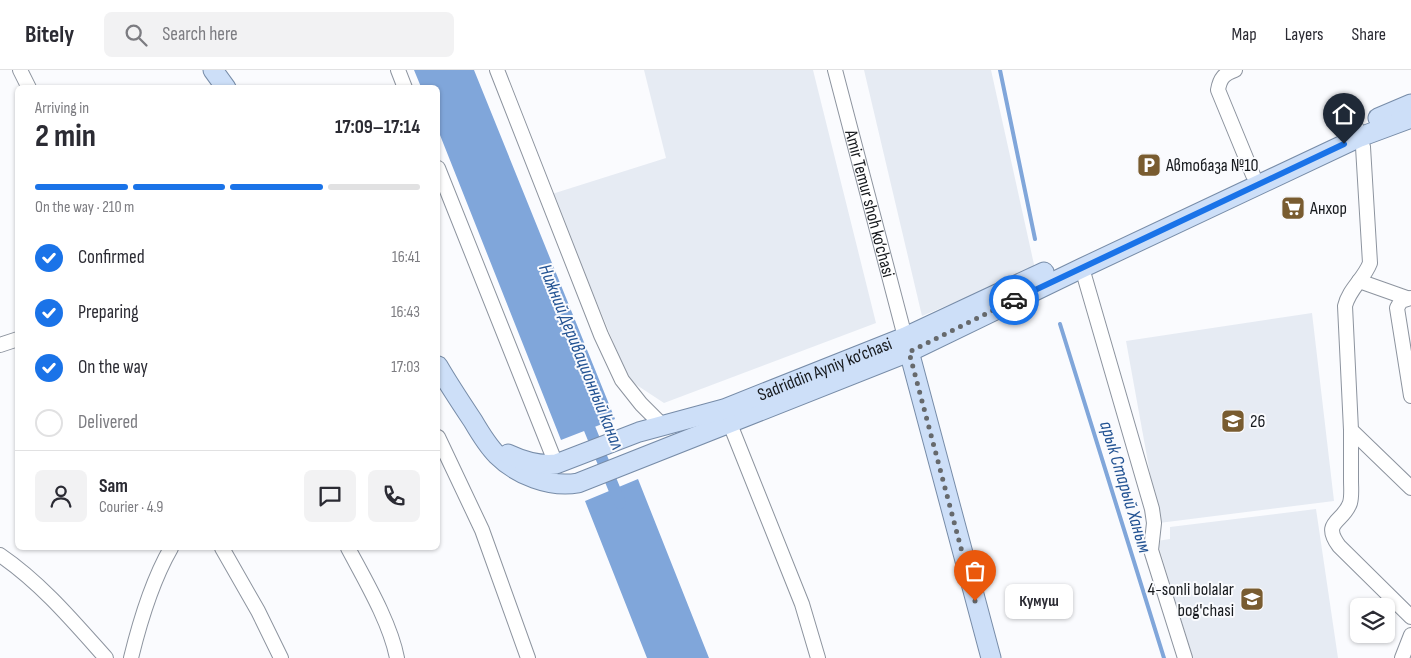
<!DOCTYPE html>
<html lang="en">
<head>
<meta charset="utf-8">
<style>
	body { margin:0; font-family:"Sofia Sans Condensed",sans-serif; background:#f2f2f3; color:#2b2b33; height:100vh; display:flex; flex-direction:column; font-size:19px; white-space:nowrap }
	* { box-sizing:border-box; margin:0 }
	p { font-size:16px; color:#7c7c81 }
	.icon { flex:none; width:28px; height:28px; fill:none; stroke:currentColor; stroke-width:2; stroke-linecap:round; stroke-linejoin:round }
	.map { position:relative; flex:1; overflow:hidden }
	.drawer { position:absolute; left:15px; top:15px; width:425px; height:465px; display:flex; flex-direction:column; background:#fff; border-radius:8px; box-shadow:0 1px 4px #0004 }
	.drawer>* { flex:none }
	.fabs { position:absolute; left:1350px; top:528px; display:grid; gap:10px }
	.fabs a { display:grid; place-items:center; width:45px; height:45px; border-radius:8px; background:#fff; box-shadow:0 1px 4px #0004; font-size:25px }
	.pin { position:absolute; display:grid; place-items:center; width:42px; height:42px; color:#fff; margin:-51px -21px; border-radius:50% 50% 50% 0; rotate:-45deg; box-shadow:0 0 5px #0007 }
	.pin .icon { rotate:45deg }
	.courier { position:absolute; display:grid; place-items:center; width:50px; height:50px; margin:-25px; border:4px solid #1a73e8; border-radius:50%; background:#fff; color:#222; box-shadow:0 1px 6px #0007 }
	.bubble { position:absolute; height:35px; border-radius:8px; background:#fff; box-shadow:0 1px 4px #0004; font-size:16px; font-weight:700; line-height:35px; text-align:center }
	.headline em { font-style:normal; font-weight:700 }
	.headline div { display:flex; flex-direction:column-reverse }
	.headline { display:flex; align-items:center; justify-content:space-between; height:85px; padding:0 20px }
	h1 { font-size:32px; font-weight:700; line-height:38px }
	.bar { display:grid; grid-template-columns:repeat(4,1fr); gap:8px 5px; align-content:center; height:60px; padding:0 20px }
	.bar i { height:6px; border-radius:4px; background:#e1e1e2 }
	.bar .active { background:#1a73e8 }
	.bar p { grid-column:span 4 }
	.line { display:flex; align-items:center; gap:12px; padding:0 20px; border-top:1px solid #e1e1e2 }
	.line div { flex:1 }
	.round { display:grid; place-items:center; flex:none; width:52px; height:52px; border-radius:8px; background:#f2f2f3 }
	ol { padding:0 20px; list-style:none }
	li { display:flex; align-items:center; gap:15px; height:55px }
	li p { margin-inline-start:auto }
	li .icon { padding:5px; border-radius:50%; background:#1a73e8; color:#fff; stroke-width:4 }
	li:last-child { color:#7c7c81 }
	li i { width:28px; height:28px; border:2px solid #e1e1e2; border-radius:50% }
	header { display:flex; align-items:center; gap:30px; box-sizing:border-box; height:70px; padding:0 25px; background:#fff; border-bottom:1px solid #e1e1e2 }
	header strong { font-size:24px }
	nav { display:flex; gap:28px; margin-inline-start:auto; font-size:18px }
	.search { width:350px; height:45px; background:#f2f2f3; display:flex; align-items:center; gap:12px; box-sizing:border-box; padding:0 18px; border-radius:8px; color:#7c7c81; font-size:19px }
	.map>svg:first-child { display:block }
</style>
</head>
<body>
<header>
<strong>Bitely</strong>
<div class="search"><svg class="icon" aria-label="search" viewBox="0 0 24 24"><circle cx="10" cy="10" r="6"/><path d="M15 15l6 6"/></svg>Search here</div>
<nav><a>Map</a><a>Layers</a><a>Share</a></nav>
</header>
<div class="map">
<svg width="1411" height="588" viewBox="0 0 1411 588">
	<rect width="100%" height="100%" fill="#fafbfe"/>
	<path fill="#e6ebf3" d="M644,0h169l63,253 -212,80 -35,-23 -77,-186 114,-36z
		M864,0h127l44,199 -113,47z
		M1312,243l22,188 -175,22 -33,-182z
		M1316,439l22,149h-145l-36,-117 13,-2v-12z"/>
	<path fill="#80a6da" d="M414,0h60l141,349 -54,21 -123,-310v-42l-17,-1z
		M638,409l71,179h-62l-62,-157z"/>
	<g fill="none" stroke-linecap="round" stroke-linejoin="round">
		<path stroke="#80a6da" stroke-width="4" d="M1000,0l35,169
			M1060,254l104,334"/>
		<path stroke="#80a6da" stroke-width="12" d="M584,345l36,88"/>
		<g stroke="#8d949f" stroke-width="16">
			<g id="minor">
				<path d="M20,0l9,18"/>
				<path d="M398,0l7,18"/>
				<path d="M497,0l104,265 21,45 19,24 21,21"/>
				<path id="s1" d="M835,0l70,267"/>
				<path d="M1235,0c-11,4 -15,8 -17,20l35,85"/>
				<path d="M1356,57l7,20 7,116c-6,16 -21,26 -25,43l6,124 60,58"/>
				<path d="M438,98l118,296"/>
				<path d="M1082,198l70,241 2,14 -3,27 34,108"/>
				<path d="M1359,211l48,17"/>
				<path d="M1411,228l-10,3 -4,7 14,88"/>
				<path d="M0,275l18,-6"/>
				<path d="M730,354l72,180 16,54"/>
				<path d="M1351,360c0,17 0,33 0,50 0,8 1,16 -1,23 -7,20 -29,18 -11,43l72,71"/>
				<path d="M438,367l44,93 46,128"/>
				<path d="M222,478l36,63 23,47"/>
				<path d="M348,478c17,32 42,74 49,110"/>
				<path d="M0,485c41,28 73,66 106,103"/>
				<path d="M131,588c9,-37 21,-77 40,-110"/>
				<path d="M1402,588l9,-23"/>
			</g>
		</g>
		<g stroke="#778ca8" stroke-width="21">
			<g id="major">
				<path d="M213,0l13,18"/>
				<path d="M1378,48l33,-14"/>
				<path d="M906,270l85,318"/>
				<path d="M438,296c11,19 23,37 35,55 7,12 14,24 24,34 20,20 53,33 81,28l331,-131 173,-84 278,-131 51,-19"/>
				<path id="s2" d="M508,384c15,7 31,12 48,10l83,-32 85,-23 181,-72 139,-65"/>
			</g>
		</g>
		<use href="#minor" stroke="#fff" stroke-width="14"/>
		<use href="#major" stroke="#cddff8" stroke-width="19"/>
	</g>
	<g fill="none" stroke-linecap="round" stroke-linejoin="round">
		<path stroke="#66696c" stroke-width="5" stroke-dasharray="0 9" d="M975,531l-66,-249 105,-52"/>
		<path stroke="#1a73e8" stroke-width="6" d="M1014,230l330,-156"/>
	</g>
	<defs>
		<g id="parking-square" transform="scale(1.25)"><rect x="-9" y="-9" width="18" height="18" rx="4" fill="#795c30" stroke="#fafbfe"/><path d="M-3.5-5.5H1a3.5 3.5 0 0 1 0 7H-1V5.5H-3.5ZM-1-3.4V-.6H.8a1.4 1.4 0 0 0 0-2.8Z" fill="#fff"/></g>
		<g id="supermarket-square" transform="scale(1.25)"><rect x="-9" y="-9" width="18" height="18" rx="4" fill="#795c30" stroke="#fafbfe"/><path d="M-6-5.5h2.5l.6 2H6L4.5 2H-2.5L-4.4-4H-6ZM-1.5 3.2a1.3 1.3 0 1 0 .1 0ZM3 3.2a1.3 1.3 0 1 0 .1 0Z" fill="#fff"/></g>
		<g id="school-square" transform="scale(1.25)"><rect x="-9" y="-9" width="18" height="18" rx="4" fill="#795c30" stroke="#fafbfe"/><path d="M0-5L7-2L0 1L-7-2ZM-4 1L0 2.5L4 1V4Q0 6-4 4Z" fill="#fff"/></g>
	</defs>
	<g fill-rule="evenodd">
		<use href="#parking-square" x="1149" y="95"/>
		<use href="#supermarket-square" x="1293" y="138"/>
		<use href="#school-square" x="1233" y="351"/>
		<use href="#school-square" x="1252" y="529"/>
	</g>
	<g text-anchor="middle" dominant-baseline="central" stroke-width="4" stroke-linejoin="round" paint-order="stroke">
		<g font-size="18" fill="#171a1e" stroke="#fafbfe" text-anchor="start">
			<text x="1166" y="95">Автобаза №10</text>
			<text x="1310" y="138">Анхор</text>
			<text x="1250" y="351">26</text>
			<text x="1234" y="519" text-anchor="end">4-sonli bolalar<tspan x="1234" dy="21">bog'chasi</tspan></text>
		</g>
		<g font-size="18" fill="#171a1e" stroke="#fafbfe">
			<text stroke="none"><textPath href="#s1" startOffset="138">Amir Temur shoh ko‘chasi</textPath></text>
			<text stroke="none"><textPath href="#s2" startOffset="335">Sadriddin Ayniy ko‘chasi</textPath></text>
		</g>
		<g font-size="19" font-style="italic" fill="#235393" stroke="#fafbfe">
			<text transform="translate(581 287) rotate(68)">Нижний Деривационный канал</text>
			<text transform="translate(1125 417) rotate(73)">арык Старый Ханым</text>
		</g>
	</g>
</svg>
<div class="fabs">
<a><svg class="icon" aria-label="layers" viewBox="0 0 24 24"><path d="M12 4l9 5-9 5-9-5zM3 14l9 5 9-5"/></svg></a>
</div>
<div class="pin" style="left:975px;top:531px;background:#ea580c"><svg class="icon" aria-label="bag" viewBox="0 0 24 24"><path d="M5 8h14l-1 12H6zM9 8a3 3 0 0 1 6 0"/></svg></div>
<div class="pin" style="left:1344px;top:74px;background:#1f2937"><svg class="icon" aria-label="home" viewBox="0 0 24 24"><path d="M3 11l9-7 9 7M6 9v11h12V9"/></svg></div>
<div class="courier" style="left:1014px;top:230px"><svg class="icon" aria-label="car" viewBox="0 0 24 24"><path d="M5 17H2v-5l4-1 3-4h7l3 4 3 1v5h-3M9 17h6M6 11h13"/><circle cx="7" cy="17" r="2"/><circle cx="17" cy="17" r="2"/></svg></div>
<div class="bubble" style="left:1005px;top:514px;width:68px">Кумуш</div>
<section class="drawer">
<div class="headline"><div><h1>2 min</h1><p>Arriving in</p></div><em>17:09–17:14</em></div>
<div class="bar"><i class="active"></i><i class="active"></i><i class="active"></i><i></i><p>On the way · 210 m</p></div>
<ol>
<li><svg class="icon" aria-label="check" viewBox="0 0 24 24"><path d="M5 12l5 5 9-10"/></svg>Confirmed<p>16:41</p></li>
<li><svg class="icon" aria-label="check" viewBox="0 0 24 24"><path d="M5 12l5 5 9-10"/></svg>Preparing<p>16:43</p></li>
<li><svg class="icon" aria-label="check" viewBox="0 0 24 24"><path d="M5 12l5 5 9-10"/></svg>On the way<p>17:03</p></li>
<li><i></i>Delivered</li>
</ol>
<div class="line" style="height:90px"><a class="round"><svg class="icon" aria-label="person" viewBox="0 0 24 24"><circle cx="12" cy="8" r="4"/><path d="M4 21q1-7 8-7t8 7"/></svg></a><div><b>Sam</b><p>Courier · 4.9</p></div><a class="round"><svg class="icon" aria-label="chat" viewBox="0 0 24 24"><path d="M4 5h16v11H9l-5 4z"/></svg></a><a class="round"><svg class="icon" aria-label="phone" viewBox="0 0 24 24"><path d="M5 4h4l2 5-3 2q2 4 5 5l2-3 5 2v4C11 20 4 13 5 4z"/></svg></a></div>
</section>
</div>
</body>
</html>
